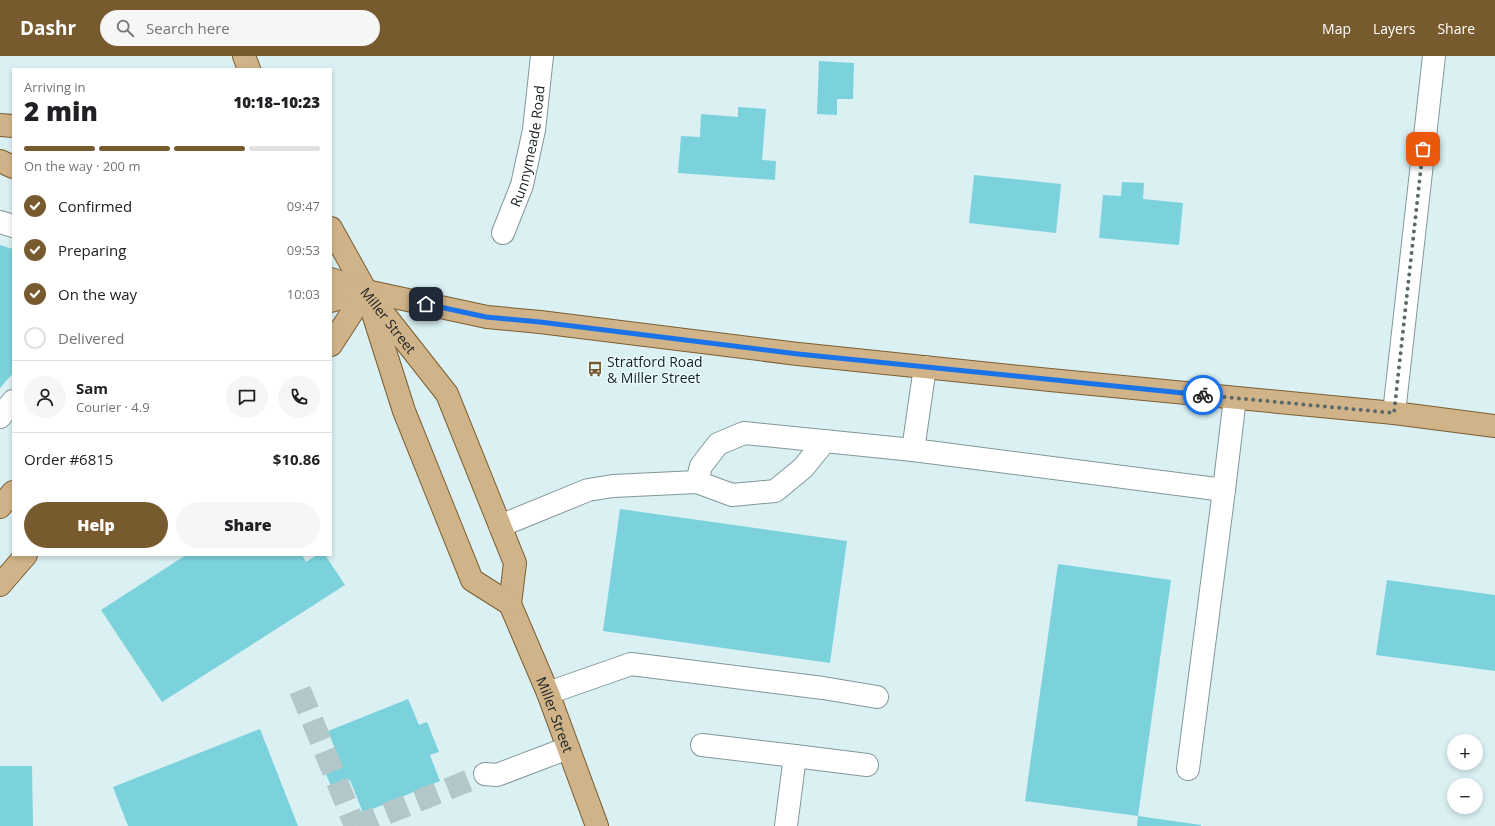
<!DOCTYPE html>
<html lang="en">
<head>
<meta charset="utf-8">
<style>
	body { margin:0; font-family:"Open Sans",sans-serif; background:#f6f6f6; color:#202124; height:100vh; display:flex; flex-direction:column; font-size:15px; white-space:nowrap }
	* { box-sizing:border-box; margin:0 }
	p { font-size:13px; color:#757577 }
	.icon { flex:none; width:22px; height:22px; fill:none; stroke:currentColor; stroke-width:2; stroke-linecap:round; stroke-linejoin:round }
	.map { position:relative; flex:1; overflow:hidden }
	.side { position:absolute; left:12px; top:12px; width:320px; height:488px; display:flex; flex-direction:column; background:#fff; border-radius:0px; box-shadow:0 2px 6px #0003 }
	.side>* { flex:none }
	.tools { position:absolute; left:1447px; top:678px; display:grid; gap:8px }
	.tools a { display:grid; place-items:center; width:36px; height:36px; border-radius:50%; background:#fff; box-shadow:0 2px 6px #0003; font-size:20px }
	.pin { position:absolute; display:grid; place-items:center; width:34px; height:34px; color:#fff; margin:-17px; border-radius:8px; box-shadow:0 2px 6px #0006 }
	.courier { position:absolute; display:grid; place-items:center; width:40px; height:40px; margin:-20px; border:3px solid #1a73e8; border-radius:50%; background:#fff; color:#222; box-shadow:0 1px 5px #0007 }
	.headline em { font-style:normal; font-weight:800 }
	.headline div { display:flex; flex-direction:column-reverse }
	.headline { display:flex; align-items:center; justify-content:space-between; height:68px; padding:0 12px }
	h1 { font-size:26px; font-weight:800; line-height:30px }
	.bar { display:grid; grid-template-columns:repeat(4,1fr); gap:6px 4px; align-content:center; height:48px; padding:0 12px }
	.bar i { height:5px; border-radius:3px; background:#e0e0e0 }
	.bar .active { background:#785a2f }
	.bar p { grid-column:span 4 }
	.line { display:flex; align-items:center; gap:10px; padding:0 12px; border-top:1px solid #e0e0e0 }
	.line div { flex:1 }
	.round { display:grid; place-items:center; flex:none; width:42px; height:42px; border-radius:21px; background:#f6f6f6 }
	ol { padding:0 12px; list-style:none }
	li { display:flex; align-items:center; gap:12px; height:44px }
	li p { margin-inline-start:auto }
	li .icon { padding:4px; border-radius:50%; background:#785a2f; color:#fff; stroke-width:4 }
	li:last-child { color:#757577 }
	li i { width:22px; height:22px; border:2px solid #e0e0e0; border-radius:50% }
	.button { display:flex; gap:8px; margin-top:auto; padding:8px 12px }
	.button a { flex:1; height:46px; border-radius:24px; background:#785a2f; color:#fff; font-size:16px; font-weight:800; line-height:46px; text-align:center }
	.button a+a { background:#f6f6f6; color:#202124 }
	header { display:flex; align-items:center; gap:24px; box-sizing:border-box; height:56px; padding:0 20px; background:#785a2f; color:#fff }
	header strong { font-size:19px }
	nav { display:flex; gap:22px; margin-inline-start:auto; font-size:14px }
	.search { width:280px; height:36px; background:#f6f6f6; display:flex; align-items:center; gap:10px; box-sizing:border-box; padding:0 14px; border-radius:22px; color:#757577; font-size:15px }
	.map>svg:first-child { display:block }
</style>
</head>
<body>
<header>
<strong>Dashr</strong>
<div class="search"><svg class="icon" aria-label="search" viewBox="0 0 24 24"><circle cx="10" cy="10" r="6"/><path d="M15 15l6 6"/></svg>Search here</div>
<nav><a>Map</a><a>Layers</a><a>Share</a></nav>
</header>
<div class="map">
<svg width="1495" height="770" viewBox="0 0 1495 770">
	<rect width="100%" height="100%" fill="#daf0f3"/>
	<path fill="#7bd2dd" d="M819,5l35,2 -1,36h-16v16l-20,-1z
		M738,51l28,2 -4,51 14,1 -1,19 -97,-7 3,-37 19,1 1,-23 37,3z
		M974,119l87,9 -5,49 -87,-10z
		M1122,126l22,1 -1,16 40,4 -4,42 -80,-7 4,-43 18,1z
		M0,189l13,4v124l-13,15z
		M620,453l227,32 -17,122 -227,-32z
		M186,499h116l4,7 11,-7h8l20,30 -183,117 -61,-92z
		M1058,508l113,16 -33,236 -113,-15z
		M1387,524l108,15v76l-119,-16z
		M408,643l11,26 8,-3 12,30 -9,3 10,26 -77,32 -13,-33 -18,8 -7,-16 16,-7 -13,-34z
		M260,673l38,97h-170l-15,-39z
		M0,710h32l1,60h-33z
		M1138,760l63,9v1h-64z"/>
	<g fill="none" stroke-linecap="round" stroke-linejoin="round">
		<path stroke="#b3c6c9" stroke-width="22" stroke-dasharray="22 11" stroke-linecap="butt" d="M300,634l55,136
			M356,770l129,-52"/>
		<g stroke="#82979a" stroke-width="24">
			<g id="minor">
				<path d="M0,166l13,4"/>
				<path id="s1" d="M503,177l19,-48 12,-55 8,-74"/>
				<path d="M1394,357l40,-357"/>
				<path d="M0,361l13,-16"/>
				<path d="M913,394l12,-83"/>
				<path d="M697,426l4,-16 17,-22 26,-11 169,17 311,40 11,-92"/>
				<path d="M500,470l88,-36 25,-4 84,-4 35,13 43,-4 28,-23 22,-27"/>
				<path d="M548,637l83,-29 192,24 54,9"/>
				<path d="M702,689l93,11 -9,70"/>
				<path d="M795,700l72,9"/>
				<path d="M1188,713l36,-279"/>
				<path d="M485,718l12,1 71,-27"/>
			</g>
		</g>
		<g stroke="#7b5f31" stroke-width="24">
			<g id="major">
				<path d="M244,0l5,13"/>
				<path d="M0,69l13,1"/>
				<path d="M0,105l13,6"/>
				<path id="s2" d="M331,172l35,63 81,103 68,169 -5,41 38,89 49,133"/>
				<path d="M331,223l35,12 121,26 53,5 258,32 252,26 344,33 101,13"/>
				<path d="M331,245l35,-10"/>
				<path d="M370,248l34,107 68,169 38,24"/>
				<path d="M331,289l35,-54"/>
				<path d="M0,451l13,-15"/>
				<path d="M0,529l26,-30"/>
			</g>
		</g>
		<use href="#minor" stroke="#fff" stroke-width="22"/>
		<use href="#major" stroke="#d0b389" stroke-width="22"/>
	</g>
	<g fill="none" stroke-linecap="round" stroke-linejoin="round">
		<path stroke="#5c696a" stroke-width="4" stroke-dasharray="0 7.2" d="M1203,339l191,18 29,-264"/>
		<path stroke="#1a73e8" stroke-width="5" d="M426,248l60,13 54,5 258,32 405,41"/>
	</g>
	<defs>
		<g id="bus-bare" transform="scale(1.2)"><path d="M-5-6H5V4H4V6H2V4H-2V6H-4V4H-5ZM-3.5-4V0h7V-4ZM-3.5 1.2v1.5H-2V1.2ZM2 1.2v1.5H3.5V1.2Z" fill="#785a2f" stroke="#eafcff" stroke-width="2.5" paint-order="stroke"/></g>
	</defs>
	<g fill-rule="evenodd">
		<use href="#bus-bare" x="595" y="313"/>
	</g>
	<g text-anchor="middle" dominant-baseline="central" stroke-width="3" stroke-linejoin="round" paint-order="stroke">
		<g font-size="14" fill="#182021" stroke="#eafcff">
			<text stroke="none"><textPath href="#s1" startOffset="91">Runnymeade Road</textPath></text>
			<text stroke="none"><textPath href="#s2" startOffset="109">Miller Street</textPath></text>
			<text stroke="none"><textPath href="#s2" startOffset="546">Miller Street</textPath></text>
		</g>
		<g font-size="14" fill="#182021" stroke="#eafcff" text-anchor="start">
			<text x="607" y="305">Stratford Road<tspan x="607" dy="16">&amp; Miller Street</tspan></text>
		</g>
	</g>
</svg>
<div class="tools">
<a>+</a>
<a>−</a>
</div>
<div class="pin" style="left:1423px;top:93px;background:#ea580c"><svg class="icon" aria-label="bag" viewBox="0 0 24 24"><path d="M5 8h14l-1 12H6zM9 8a3 3 0 0 1 6 0"/></svg></div>
<div class="pin" style="left:426px;top:248px;background:#1f2937"><svg class="icon" aria-label="home" viewBox="0 0 24 24"><path d="M3 11l9-7 9 7M6 9v11h12V9"/></svg></div>
<div class="courier" style="left:1203px;top:339px"><svg class="icon" aria-label="bike" viewBox="0 0 24 24"><circle cx="6" cy="16" r="4"/><circle cx="18" cy="16" r="4"/><path d="M6 16l4-8h5l3 8M10 8l3 8H6M13 5h3"/></svg></div>
<section class="side">
<div class="headline"><div><h1>2 min</h1><p>Arriving in</p></div><em>10:18–10:23</em></div>
<div class="bar"><i class="active"></i><i class="active"></i><i class="active"></i><i></i><p>On the way · 200 m</p></div>
<ol>
<li><svg class="icon" aria-label="check" viewBox="0 0 24 24"><path d="M5 12l5 5 9-10"/></svg>Confirmed<p>09:47</p></li>
<li><svg class="icon" aria-label="check" viewBox="0 0 24 24"><path d="M5 12l5 5 9-10"/></svg>Preparing<p>09:53</p></li>
<li><svg class="icon" aria-label="check" viewBox="0 0 24 24"><path d="M5 12l5 5 9-10"/></svg>On the way<p>10:03</p></li>
<li><i></i>Delivered</li>
</ol>
<div class="line" style="height:72px"><a class="round"><svg class="icon" aria-label="person" viewBox="0 0 24 24"><circle cx="12" cy="8" r="4"/><path d="M4 21q1-7 8-7t8 7"/></svg></a><div><b>Sam</b><p>Courier · 4.9</p></div><a class="round"><svg class="icon" aria-label="chat" viewBox="0 0 24 24"><path d="M4 5h16v11H9l-5 4z"/></svg></a><a class="round"><svg class="icon" aria-label="phone" viewBox="0 0 24 24"><path d="M5 4h4l2 5-3 2q2 4 5 5l2-3 5 2v4C11 20 4 13 5 4z"/></svg></a></div>
<div class="line" style="height:52px"><div>Order #6815</div><b>$10.86</b></div>
<div class="button"><a>Help</a><a>Share</a></div>
</section>
</div>
</body>
</html>
